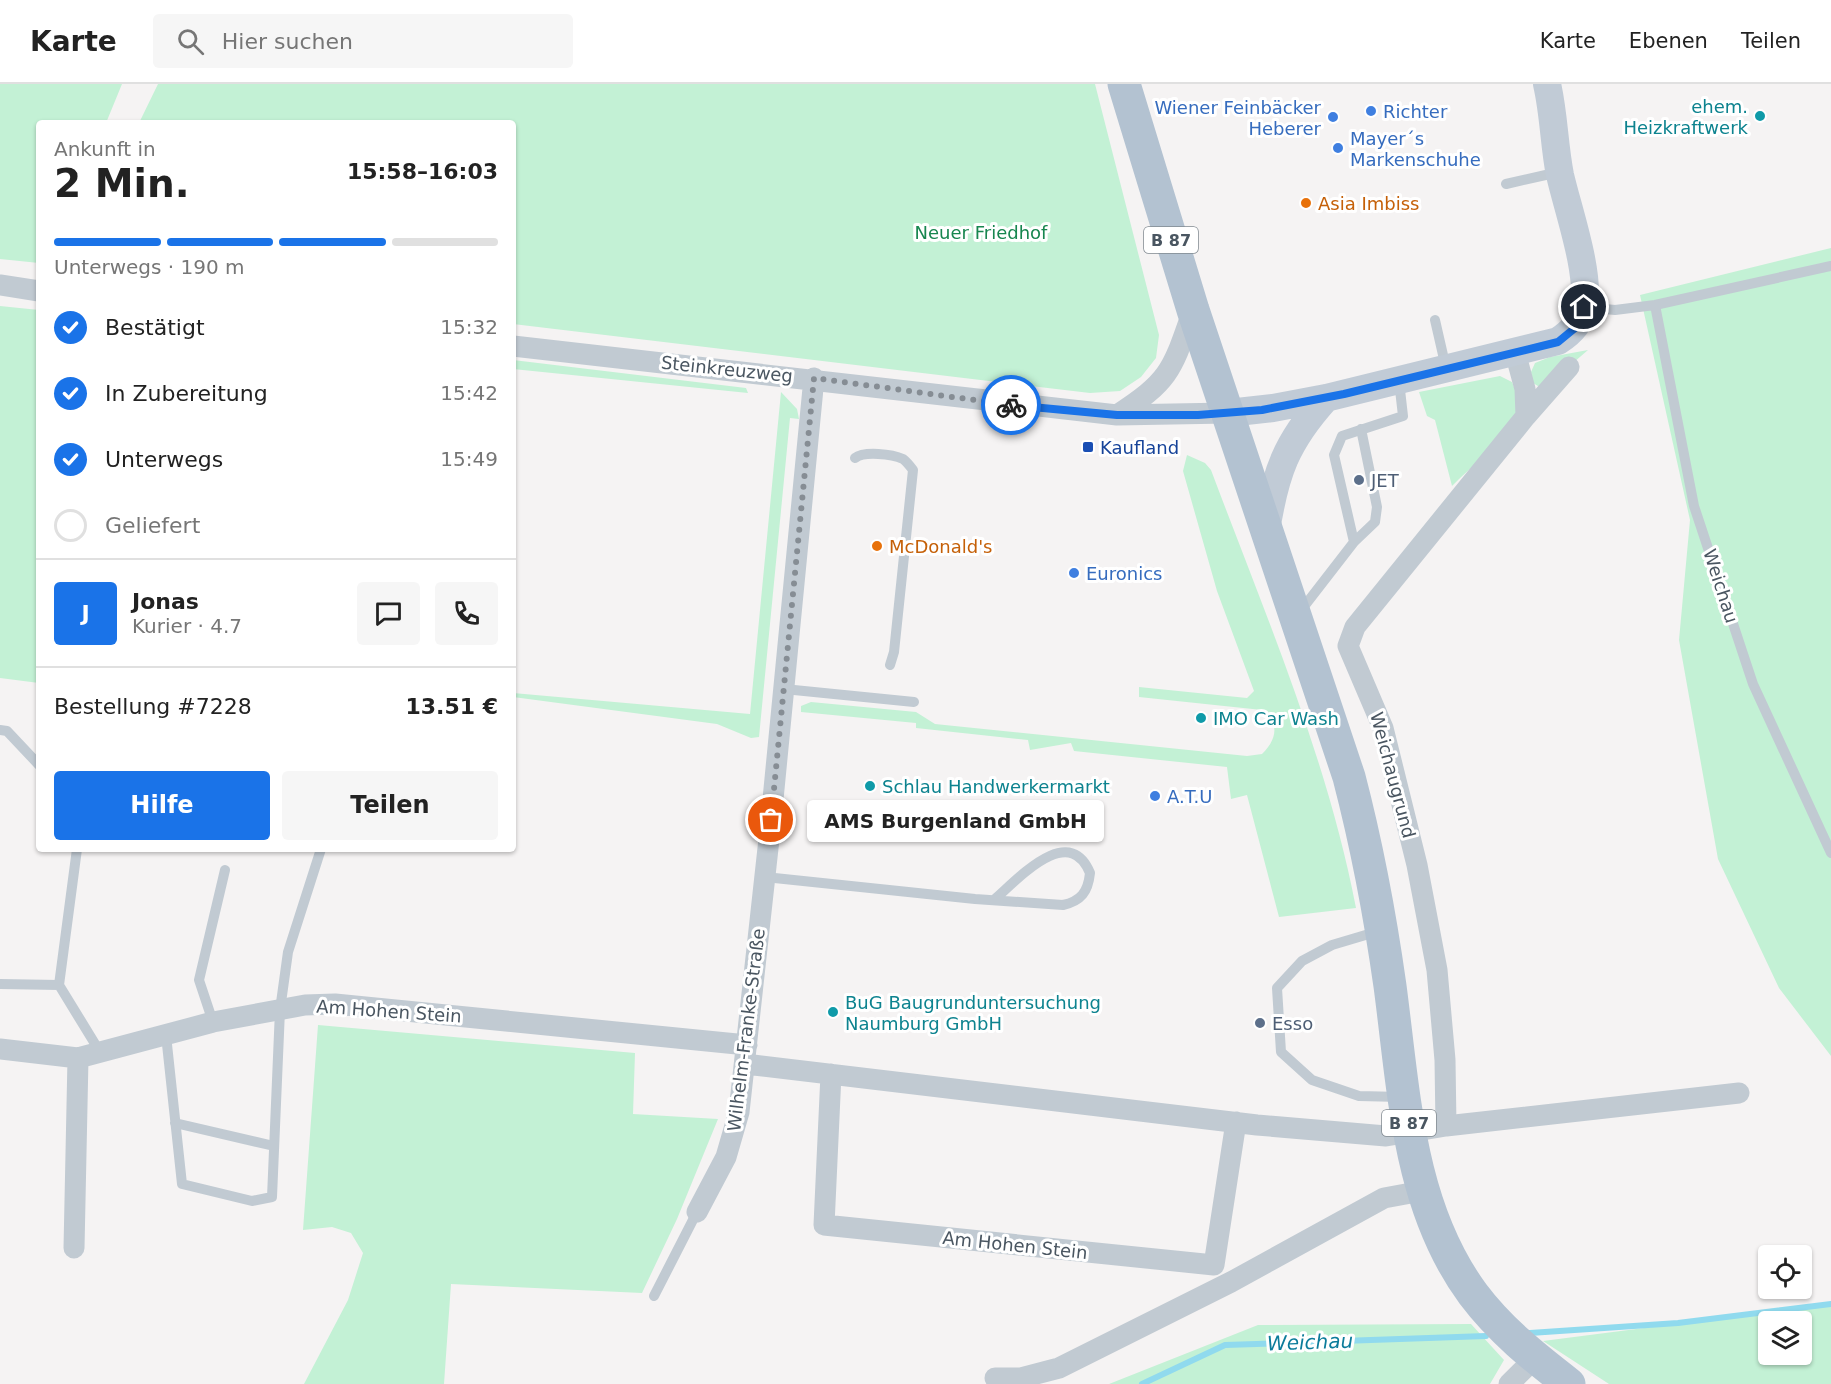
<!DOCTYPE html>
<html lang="de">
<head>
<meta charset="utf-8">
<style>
	body { margin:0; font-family:"DejaVu Sans",sans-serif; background:#f6f6f6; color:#222; height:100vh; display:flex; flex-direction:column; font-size:22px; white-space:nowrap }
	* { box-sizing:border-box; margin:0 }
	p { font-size:20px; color:#767676 }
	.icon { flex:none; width:33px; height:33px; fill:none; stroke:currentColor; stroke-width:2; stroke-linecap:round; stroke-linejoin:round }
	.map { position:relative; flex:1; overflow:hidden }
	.panel { position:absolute; left:36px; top:36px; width:480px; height:732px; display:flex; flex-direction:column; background:#fff; border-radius:6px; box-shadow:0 2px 4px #0004 }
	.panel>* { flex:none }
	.controls { position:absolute; left:1758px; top:1161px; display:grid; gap:12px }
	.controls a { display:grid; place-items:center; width:54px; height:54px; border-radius:6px; background:#fff; box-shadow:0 2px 4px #0004; font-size:30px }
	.pin { position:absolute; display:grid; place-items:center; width:51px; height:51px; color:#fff; margin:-26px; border:3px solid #fff; border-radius:50%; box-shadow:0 2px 6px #0007 }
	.courier { position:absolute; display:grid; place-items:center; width:60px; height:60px; margin:-30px; border:4px solid #1a73e8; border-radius:50%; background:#fff; color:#222; box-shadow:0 2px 8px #0007 }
	.bubble { position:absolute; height:42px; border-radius:6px; background:#fff; box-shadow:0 2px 4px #0004; font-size:20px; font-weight:600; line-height:42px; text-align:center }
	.head em { font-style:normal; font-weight:600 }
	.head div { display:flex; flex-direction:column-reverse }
	.head { display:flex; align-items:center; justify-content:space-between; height:102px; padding:0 18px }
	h1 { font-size:39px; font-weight:600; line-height:45px }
	.bar { display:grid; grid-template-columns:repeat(4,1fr); gap:9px 6px; align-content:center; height:72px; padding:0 18px }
	.bar i { height:8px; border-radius:4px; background:#e0e0e0 }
	.bar .on { background:#1a73e8 }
	.bar p { grid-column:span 4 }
	.line { display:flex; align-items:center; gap:15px; padding:0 18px; border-top:2px solid #e0e0e0 }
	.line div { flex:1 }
	.round { display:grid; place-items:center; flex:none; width:63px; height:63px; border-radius:6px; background:#f6f6f6 }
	ol { padding:0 18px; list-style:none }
	li { display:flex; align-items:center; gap:18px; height:66px }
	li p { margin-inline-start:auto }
	li .icon { padding:6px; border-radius:50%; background:#1a73e8; color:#fff; stroke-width:4 }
	li:last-child { color:#767676 }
	li i { width:33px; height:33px; border:3px solid #e0e0e0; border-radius:50% }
	.action { display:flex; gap:12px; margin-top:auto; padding:12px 18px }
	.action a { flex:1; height:69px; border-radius:6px; background:#1a73e8; color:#fff; font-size:24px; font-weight:600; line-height:69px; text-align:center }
	.action a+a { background:#f6f6f6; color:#222 }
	header { display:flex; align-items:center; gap:36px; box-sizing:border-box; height:84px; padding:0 30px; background:#fff; border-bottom:2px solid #e0e0e0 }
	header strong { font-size:28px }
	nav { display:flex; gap:33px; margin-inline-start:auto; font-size:21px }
	.search { width:420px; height:54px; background:#f6f6f6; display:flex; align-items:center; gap:15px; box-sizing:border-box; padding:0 21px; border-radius:6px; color:#767676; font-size:22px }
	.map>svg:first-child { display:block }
</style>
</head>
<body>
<header>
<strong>Karte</strong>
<div class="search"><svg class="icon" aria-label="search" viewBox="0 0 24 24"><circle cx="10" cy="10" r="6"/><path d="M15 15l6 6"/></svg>Hier suchen</div>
<nav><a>Karte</a><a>Ebenen</a><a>Teilen</a></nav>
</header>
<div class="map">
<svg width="1831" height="1300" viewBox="0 0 1831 1300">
	<rect width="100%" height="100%" fill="#f5f3f3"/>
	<path fill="#c3f1d5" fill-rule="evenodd" d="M0,0h122l-16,39h-67v140l-39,-4z
		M158,0h937l64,251 -3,23 -15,19 -21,14 -30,2 -577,-69v-201h-374z
		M1831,164v808l-52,-68 -61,-129 -39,-219 11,-120 -50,-225z
		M0,222l39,4v373l-39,-5z
		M1588,266l-45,39 -10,-6 -2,-11 4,-9 15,-6z
		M513,276l233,28 2,5 -235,-24z
		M1500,292l12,6c4,10 9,20 6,31 -6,19 -51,58 -66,73l-17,-66 -8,-4 -8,-24z
		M781,308l16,17 2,10 -9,-1 -31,319 -8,1 -34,-14 -204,-27v-4l237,21z
		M1187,371l18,8 6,7c54,144 116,287 145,438l-77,9 -32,-122 -16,4 -4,-32 -153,-16 -3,-8 -41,7 -2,-10 -112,-12v-5l-115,-11v-6l10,-4 105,10 19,12 312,32 15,-2c15,-15 18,-31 0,-44l-123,-13v-10l108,11 7,-7 -37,-100 -34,-120z
		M318,941l317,28 -2,61 85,5 -41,100 -35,74 -191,-9 -7,100h-140l44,-84 15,-47 -12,-20 -19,-6 -29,3z
		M1831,1220v80h-222l-66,-43zM1768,1238h34v32h-34z
		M1471,1240l33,36 -14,24h-381l149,-59z"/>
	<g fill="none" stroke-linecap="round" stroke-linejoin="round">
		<path stroke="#90daee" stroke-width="6" d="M1530,1249l148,-10 153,-19
			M1142,1300l83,-39 261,-9"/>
		<path stroke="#c1cad2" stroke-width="10" d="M1506,100l53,-12
			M1655,221l39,201 59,178 78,169
			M1584,223l31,3 40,-5 176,-39
			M1435,236l11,48
			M855,374c9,-7 37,-4 48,1 4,3 7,7 10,11l-19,182 -4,13
			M1354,458l-20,-87 8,-19 61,-20 -4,-35
			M1299,529l55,-71 21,-20 2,-15 -16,-78
			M784,605l130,13
			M0,646l7,1 32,34
			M77,765l-18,136 41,67
			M765,793l210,22 88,6c18,-4 25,-13 27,-32 -21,-51 -72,6 -95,26
			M1379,847l-47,14 -30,16 -25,27 4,64 31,28 47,16 42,1
			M0,900l59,1
			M213,938l-14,-42 26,-110
			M166,951l16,149 70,17 20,-4 8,-187 8,-58 33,-103
			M175,1039l99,23
			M654,1212l43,-84"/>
		<path stroke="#c1cad2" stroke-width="21" d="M0,201l39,6
			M513,262l604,69 111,-2
			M1515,268l10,37 1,27
			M1117,331c54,-35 55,-45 76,-105
			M0,965l78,9 135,-36 92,-17 30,-1 412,41
			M745,980l512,61 129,11 60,-10 -1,-66 -8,-90 -20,-105 -34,-137 -35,-82 7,-19 171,-211 43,-49
			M831,990l-7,151 390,40 22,-143
			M1446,1042l293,-33
			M697,1128l29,-55 13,-45 31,-282 44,-452
			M74,1164l4,-190
			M995,1294h26l38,-10 172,-86 153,-84 38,-7
			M1509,1300l26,-26"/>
		<path stroke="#c1cbd6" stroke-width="28" d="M1228,329l45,-5 53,-10 232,-57c14,-9 23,-19 26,-36 6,-33 -16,-95 -24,-130 -6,-30 -6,-61 -13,-91
			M1266,447c9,-58 20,-89 60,-133"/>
		<path stroke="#b3c2d1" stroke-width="33" d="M1124,0l69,226 156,467c18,69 31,138 41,209 14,105 18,220 83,308 27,36 61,63 96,90"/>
	</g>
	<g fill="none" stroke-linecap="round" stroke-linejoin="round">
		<path stroke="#868d94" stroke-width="6" stroke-dasharray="0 10.8" d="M771,736l43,-442 197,27"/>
		<path stroke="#1a73e8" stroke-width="8" d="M1011,321l106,10h81l64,-5 82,-16 214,-52 17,-14 9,-21"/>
	</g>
	<g fill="#3f7fe0" stroke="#fff" stroke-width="2">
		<circle cx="1371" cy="27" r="6"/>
		<circle cx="1333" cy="33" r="6"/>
		<circle cx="1338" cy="64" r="6"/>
		<circle cx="1074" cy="489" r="6"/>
		<circle cx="1155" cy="712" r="6"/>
	</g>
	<g fill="#0f9aa8" stroke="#fff" stroke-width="2">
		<circle cx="1760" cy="32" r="6"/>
		<circle cx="1201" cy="634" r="6"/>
		<circle cx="870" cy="702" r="6"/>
		<circle cx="833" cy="928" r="6"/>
	</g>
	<g fill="#e8710a" stroke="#fff" stroke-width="2">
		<circle cx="1306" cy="119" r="6"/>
		<circle cx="877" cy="462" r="6"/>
	</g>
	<rect fill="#1a4fb4" stroke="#fff" stroke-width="2" x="1082" y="357" width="12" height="12" rx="3"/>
	<g fill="#5c6f8a" stroke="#fff" stroke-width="2">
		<circle cx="1359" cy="396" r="6"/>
		<circle cx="1260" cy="939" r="6"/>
	</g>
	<g text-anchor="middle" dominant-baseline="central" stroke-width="6" stroke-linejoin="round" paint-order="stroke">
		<g fill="#fff" stroke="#808990" stroke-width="1.5">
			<rect x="1144" y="143" width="54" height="26" rx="4.5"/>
			<rect x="1382" y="1026" width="54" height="26" rx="4.5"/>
		</g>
		<g font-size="16" font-weight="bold" fill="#4a5661">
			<text x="1171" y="156">B 87</text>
			<text x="1409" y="1039">B 87</text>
		</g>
		<g font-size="18" fill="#0d838f" stroke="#fff" text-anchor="start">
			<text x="1748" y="22" text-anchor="end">ehem.<tspan x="1748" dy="21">Heizkraftwerk</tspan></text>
			<text x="1213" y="634">IMO Car Wash</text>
			<text x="882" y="702">Schlau Handwerkermarkt</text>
			<text x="845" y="918">BuG Baugrunduntersuchung<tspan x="845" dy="21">Naumburg GmbH</tspan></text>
		</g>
		<g font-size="18" fill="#366cbe" stroke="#fff" text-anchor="start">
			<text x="1321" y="23" text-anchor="end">Wiener Feinbäcker<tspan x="1321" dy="21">Heberer</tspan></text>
			<text x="1383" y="27">Richter</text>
			<text x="1350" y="54">Mayer´s<tspan x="1350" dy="21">Markenschuhe</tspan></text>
			<text x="1086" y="489">Euronics</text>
			<text x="1167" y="712">A.T.U</text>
		</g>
		<g font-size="18" fill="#c56008" stroke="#fff" text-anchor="start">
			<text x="1318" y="119">Asia Imbiss</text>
			<text x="889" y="462">McDonald's</text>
		</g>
		<g font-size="18" fill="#17864f" stroke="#fff">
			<text x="981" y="148">Neuer Friedhof</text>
		</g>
		<g font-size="18" fill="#4a5661" stroke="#fff">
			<text transform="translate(727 285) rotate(6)">Steinkreuzweg</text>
			<text transform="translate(1721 502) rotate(72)">Weichau</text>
			<text transform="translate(1393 691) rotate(75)">Weichaugrund</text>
			<text transform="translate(389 927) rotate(4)">Am Hohen Stein</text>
			<text transform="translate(746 946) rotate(-83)">Wilhelm-Franke-Straße</text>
			<text transform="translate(1015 1161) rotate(6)">Am Hohen Stein</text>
		</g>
		<g font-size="18" fill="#164399" stroke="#fff" text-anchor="start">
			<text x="1100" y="363">Kaufland</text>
		</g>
		<g font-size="18" fill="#4e5e75" stroke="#fff" text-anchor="start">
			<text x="1371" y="396">JET</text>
			<text x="1272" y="939">Esso</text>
		</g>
		<g font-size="20" font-style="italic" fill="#0c7c9b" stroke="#fff">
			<text transform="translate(1310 1258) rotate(-2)">Weichau</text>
		</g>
	</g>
</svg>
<div class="controls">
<a><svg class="icon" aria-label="locate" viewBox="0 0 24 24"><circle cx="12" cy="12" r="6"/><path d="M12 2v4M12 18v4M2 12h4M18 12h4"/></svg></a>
<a><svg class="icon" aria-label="layers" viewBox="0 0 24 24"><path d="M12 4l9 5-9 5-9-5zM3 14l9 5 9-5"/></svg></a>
</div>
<div class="pin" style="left:771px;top:736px;background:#ea580c"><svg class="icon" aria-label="bag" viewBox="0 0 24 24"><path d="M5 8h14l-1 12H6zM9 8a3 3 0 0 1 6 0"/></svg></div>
<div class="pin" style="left:1584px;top:223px;background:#1f2937"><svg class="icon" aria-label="home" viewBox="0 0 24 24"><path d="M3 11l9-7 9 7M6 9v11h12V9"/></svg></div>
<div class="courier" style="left:1011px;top:321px"><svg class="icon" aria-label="bike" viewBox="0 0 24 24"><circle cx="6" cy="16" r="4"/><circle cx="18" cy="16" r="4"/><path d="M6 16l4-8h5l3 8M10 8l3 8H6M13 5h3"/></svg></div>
<div class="bubble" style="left:807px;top:716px;width:297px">AMS Burgenland GmbH</div>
<section class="panel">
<div class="head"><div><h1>2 Min.</h1><p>Ankunft in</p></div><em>15:58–16:03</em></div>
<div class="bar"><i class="on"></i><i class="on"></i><i class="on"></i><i></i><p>Unterwegs · 190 m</p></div>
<ol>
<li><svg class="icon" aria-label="check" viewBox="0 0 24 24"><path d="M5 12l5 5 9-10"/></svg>Bestätigt<p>15:32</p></li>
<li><svg class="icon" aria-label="check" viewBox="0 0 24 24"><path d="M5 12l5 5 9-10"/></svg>In Zubereitung<p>15:42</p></li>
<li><svg class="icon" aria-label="check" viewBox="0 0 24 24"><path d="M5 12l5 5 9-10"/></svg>Unterwegs<p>15:49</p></li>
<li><i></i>Geliefert</li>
</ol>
<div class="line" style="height:108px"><b class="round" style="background:#1a73e8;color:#fff">J</b><div><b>Jonas</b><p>Kurier · 4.7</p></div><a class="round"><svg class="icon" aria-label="chat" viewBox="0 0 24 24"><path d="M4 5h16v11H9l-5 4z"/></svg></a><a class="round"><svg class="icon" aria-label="phone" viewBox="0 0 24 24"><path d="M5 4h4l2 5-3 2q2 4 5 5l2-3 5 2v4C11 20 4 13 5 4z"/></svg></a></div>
<div class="line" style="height:78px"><div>Bestellung #7228</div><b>13.51 €</b></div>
<div class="action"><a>Hilfe</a><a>Teilen</a></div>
</section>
</div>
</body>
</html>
